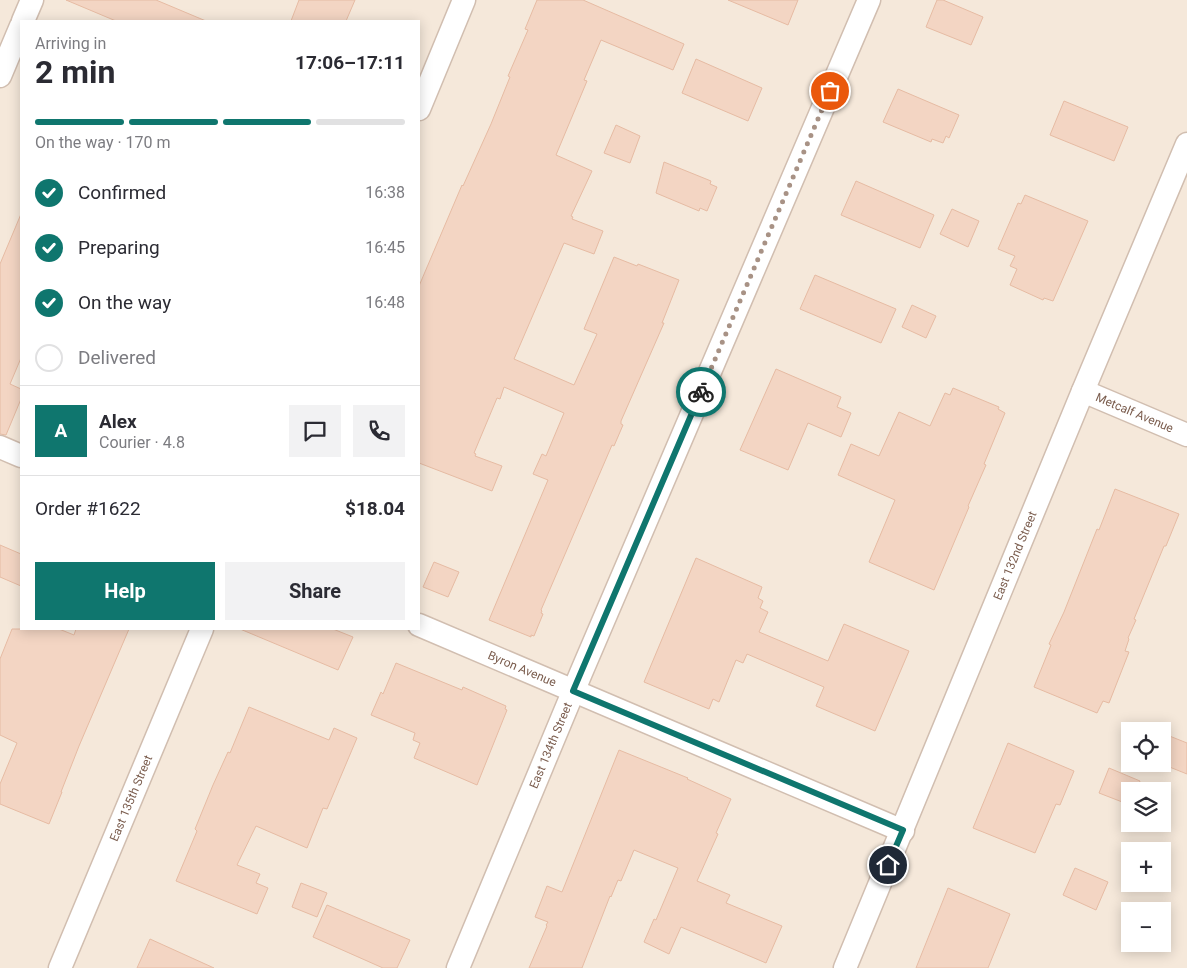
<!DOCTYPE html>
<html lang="en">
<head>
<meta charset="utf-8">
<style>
	body { margin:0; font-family:Roboto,sans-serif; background:#f2f2f3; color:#2b2b33; height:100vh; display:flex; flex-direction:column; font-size:19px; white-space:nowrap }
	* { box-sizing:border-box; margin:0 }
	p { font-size:16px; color:#7c7c81 }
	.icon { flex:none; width:28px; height:28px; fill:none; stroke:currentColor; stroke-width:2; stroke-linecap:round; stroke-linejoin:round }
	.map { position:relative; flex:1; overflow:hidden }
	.drawer { position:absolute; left:20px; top:20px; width:400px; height:610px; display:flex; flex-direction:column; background:#fff; border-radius:0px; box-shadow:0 2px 12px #0003 }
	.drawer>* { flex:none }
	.fabs { position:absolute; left:1121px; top:722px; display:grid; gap:10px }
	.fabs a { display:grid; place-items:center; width:50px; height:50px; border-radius:0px; background:#fff; box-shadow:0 2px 12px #0003; font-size:25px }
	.pin { position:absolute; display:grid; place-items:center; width:42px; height:42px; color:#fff; margin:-21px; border:2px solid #fff; border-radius:50%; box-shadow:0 1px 5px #0007 }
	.courier { position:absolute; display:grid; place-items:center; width:50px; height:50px; margin:-25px; border:4px solid #0f766e; border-radius:50%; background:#fff; color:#222; box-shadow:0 1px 6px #0007 }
	.head em { font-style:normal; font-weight:700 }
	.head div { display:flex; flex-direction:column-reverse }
	.head { display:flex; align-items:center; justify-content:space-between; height:85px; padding:0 15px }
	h1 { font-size:32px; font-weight:700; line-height:38px }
	.bar { display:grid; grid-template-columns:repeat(4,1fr); gap:8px 5px; align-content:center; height:60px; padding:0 15px }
	.bar i { height:6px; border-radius:4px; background:#e1e1e2 }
	.bar .active { background:#0f766e }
	.bar p { grid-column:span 4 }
	.line { display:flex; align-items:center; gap:12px; padding:0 15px; border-top:1px solid #e1e1e2 }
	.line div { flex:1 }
	.round { display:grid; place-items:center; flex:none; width:52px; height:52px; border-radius:0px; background:#f2f2f3 }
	ol { padding:0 15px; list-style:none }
	li { display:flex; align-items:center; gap:15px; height:55px }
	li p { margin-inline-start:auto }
	li .icon { padding:5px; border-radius:50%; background:#0f766e; color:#fff; stroke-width:4 }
	li:last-child { color:#7c7c81 }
	li i { width:28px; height:28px; border:2px solid #e1e1e2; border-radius:50% }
	.cta { display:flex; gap:10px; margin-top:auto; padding:10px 15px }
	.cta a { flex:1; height:58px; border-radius:0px; background:#0f766e; color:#fff; font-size:20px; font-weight:700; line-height:58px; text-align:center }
	.cta a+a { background:#f2f2f3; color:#2b2b33 }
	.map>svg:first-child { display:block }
</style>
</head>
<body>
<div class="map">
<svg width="1187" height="968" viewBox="0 0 1187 968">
	<rect width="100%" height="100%" fill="#fdf6ec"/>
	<path fill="#f5e8da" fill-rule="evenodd" d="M0,0h1187v968h-1187zM21,21h398v608h-398zM1130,731h32v33h-32zM1130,791h32v33h-32zM1130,851h32v33h-32zM1130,911h32v33h-32z"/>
	<path fill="#f3d5c3" stroke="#e6bba3" d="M66,0h90l50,21h-90z
		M299,0h56l-9,21h-55z
		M537,0h46l101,44 -11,26 -72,-30 -17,40 3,1 -31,74 36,16 -21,45 2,1 -1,2 31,12 -9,23 -30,-11 -50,116 60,26 23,-51 -13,-5 30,-72 23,9 1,-2 41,16 -17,43h2l-43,98v3l2,1 -9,21 -2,-1 -71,165 1,1 -1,2 2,1 -9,22 -3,-1v2l-42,-17 59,-140 -15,-6 9,-20 4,2 18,-43 -60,-26 -4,12 -3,-1 -23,55 2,1 -1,2 27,10 -10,25 -73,-28v-177l43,-101 1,1 28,-62 19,-47 -2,-1 20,-46 -3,-1z
		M728,0h70l-10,25z
		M937,0h6l40,17 -12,28 -45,-18z
		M696,59l66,29 -14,33 -66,-28z
		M898,89l61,26 -10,23 -3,-2 -3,7 -11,-4 -1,3 -48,-20z
		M1064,101l64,26 -14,34 -64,-26z
		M616,125l24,11 -10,27 -26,-10z
		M664,162l47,19 -1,3 7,3 -10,24 -7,-3 -1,3 -43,-18z
		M856,181l78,34 -14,33 -79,-33z
		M1025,195l63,26 -35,80 -9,-3 -1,2 -33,-15 7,-16 -7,-3 5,-10 -17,-7 20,-46 3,1z
		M952,209l27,12 -11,26 -28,-13z
		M21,214v144l-11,26 11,5v10l-15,36 -6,-1v-170z
		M815,275l81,34 -15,34 -81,-34z
		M912,305l24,11 -10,22 -24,-11z
		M776,369l65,28 -4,10 14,6 -10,24 -33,-14 -20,47 -48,-20z
		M953,388l46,19 -1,2 7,4 -21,51 2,1 -18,41 1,1 -35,83 -65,-28 26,-62 -57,-25 13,-31 28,12 20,-44 31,14 15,-33 5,2z
		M1115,489l64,25 -13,32h-2l-30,73 2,1 -8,18 1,1 -4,12 4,1 -20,51 -6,-2 -6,12 -63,-26 17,-42 -2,-1 15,-32 33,-83 2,1z
		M0,545l21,9v32l-21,-9z
		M696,558l66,29 -4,11 5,3 -3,7 8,4 -9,20 69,29 16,-37 65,27 -34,80 -59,-25 8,-19 -77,-33 -4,9 -7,-3 -17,42 -6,-3 -4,10 -65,-27z
		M434,562l25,10 -11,25 -25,-10z
		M12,629h47l15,6 2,-6h53l-50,117 -18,46h1l-13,32 -49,-20v-20l17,-41 -17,-8v-76z
		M240,629h93l20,8 -15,33z
		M396,663l66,27 1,-3 43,19 -1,3 2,1 -30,75 -63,-27 6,-15 -7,-3 2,-7 -44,-18 10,-23 2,2z
		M249,707l80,33 5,-12 23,10 -30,71 -4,-1 -16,40 -51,-22 -19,39 23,9 -4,9 12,5 -11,26 -81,-33 21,-50 -2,-2 18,-44 15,-33 2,1z
		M1162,733l25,10v31l-25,-10z
		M1008,743l66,28 -14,34 -4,-1 -21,49 -62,-25z
		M619,750l69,28 -1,1 44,20 -15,34 2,1 -21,47 33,14 -4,8 56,23 -16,37 -85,-36 -12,27 -25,-12 10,-23 2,1 22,-52 -44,-18 -13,31 -3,-1 -7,17 -1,-1 -28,72h-53l18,-42 -1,-1 2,-3 -13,-5 12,-31 15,6z
		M1109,768l31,13 -4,10h-6v14l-31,-12z
		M1075,868l33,14 -12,28 -33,-15z
		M301,883l26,10 -10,24 -25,-10z
		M948,888l62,26 -22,54h-72z
		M327,905l83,35 -13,28h-14l-70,-31z
		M150,939l64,29h-77z"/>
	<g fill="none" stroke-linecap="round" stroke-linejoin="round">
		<g stroke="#d1beb0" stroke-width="25">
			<g id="street">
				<path d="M23,21l9,-21"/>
				<path d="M0,76l21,-50"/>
				<path d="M419,109l45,-109"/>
				<path id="s1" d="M1083,391l104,44"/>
				<path d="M0,447l21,9"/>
				<path id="s2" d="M419,625l484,206"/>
				<path id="s3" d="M60,968l142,-339"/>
				<path id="s4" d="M458,968l123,-295 288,-673"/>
				<path id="s5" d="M845,968l238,-577 104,-247"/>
			</g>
		</g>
		<use href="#street" stroke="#fff" stroke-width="22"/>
	</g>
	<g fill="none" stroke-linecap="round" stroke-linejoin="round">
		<path stroke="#a89285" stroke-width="5" stroke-dasharray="0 9" d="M701,392l129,-301"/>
		<path stroke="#0f766e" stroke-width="6" d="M701,392l-128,299 330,139 -15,35"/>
	</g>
	<g text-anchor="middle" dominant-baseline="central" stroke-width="4" stroke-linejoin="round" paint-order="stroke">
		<g font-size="12" fill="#7a5c4d" stroke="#fffaf3">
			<text stroke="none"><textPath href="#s1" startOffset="56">Metcalf Avenue</textPath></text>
			<text stroke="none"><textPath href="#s5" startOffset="446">East 132nd Street</textPath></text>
			<text stroke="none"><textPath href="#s2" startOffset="112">Byron Avenue</textPath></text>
			<text stroke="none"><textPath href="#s4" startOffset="241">East 134th Street</textPath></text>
			<text stroke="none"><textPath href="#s3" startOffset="184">East 135th Street</textPath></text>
		</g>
	</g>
</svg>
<div class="fabs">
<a><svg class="icon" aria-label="locate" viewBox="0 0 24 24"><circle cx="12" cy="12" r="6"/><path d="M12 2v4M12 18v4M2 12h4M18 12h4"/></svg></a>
<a><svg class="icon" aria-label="layers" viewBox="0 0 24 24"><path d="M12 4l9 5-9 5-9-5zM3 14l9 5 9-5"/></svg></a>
<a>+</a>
<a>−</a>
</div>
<div class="pin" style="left:830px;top:91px;background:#ea580c"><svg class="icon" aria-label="bag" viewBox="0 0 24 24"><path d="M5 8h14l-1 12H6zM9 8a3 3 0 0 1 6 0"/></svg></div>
<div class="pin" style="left:888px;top:865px;background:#1f2937"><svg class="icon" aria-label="home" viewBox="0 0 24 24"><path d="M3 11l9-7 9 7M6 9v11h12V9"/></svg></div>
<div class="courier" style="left:701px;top:392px"><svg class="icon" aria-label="bike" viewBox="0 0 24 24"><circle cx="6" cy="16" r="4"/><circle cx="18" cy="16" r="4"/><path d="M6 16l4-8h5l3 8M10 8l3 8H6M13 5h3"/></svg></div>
<section class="drawer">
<div class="head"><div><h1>2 min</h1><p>Arriving in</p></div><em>17:06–17:11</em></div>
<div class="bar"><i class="active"></i><i class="active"></i><i class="active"></i><i></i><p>On the way · 170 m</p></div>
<ol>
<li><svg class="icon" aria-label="check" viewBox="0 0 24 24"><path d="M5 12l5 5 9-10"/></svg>Confirmed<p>16:38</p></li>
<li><svg class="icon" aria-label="check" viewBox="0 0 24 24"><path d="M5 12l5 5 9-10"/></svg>Preparing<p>16:45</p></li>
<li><svg class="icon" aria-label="check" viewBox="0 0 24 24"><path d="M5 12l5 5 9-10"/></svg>On the way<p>16:48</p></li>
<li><i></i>Delivered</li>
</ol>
<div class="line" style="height:90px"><b class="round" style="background:#0f766e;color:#fff">A</b><div><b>Alex</b><p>Courier · 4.8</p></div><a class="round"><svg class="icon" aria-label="chat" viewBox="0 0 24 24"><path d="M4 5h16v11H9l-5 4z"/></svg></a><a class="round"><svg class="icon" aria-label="phone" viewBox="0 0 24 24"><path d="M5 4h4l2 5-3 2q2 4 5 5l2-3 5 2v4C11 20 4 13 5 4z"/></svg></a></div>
<div class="line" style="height:65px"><div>Order #1622</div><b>$18.04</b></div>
<div class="cta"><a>Help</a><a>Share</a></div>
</section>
</div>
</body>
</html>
